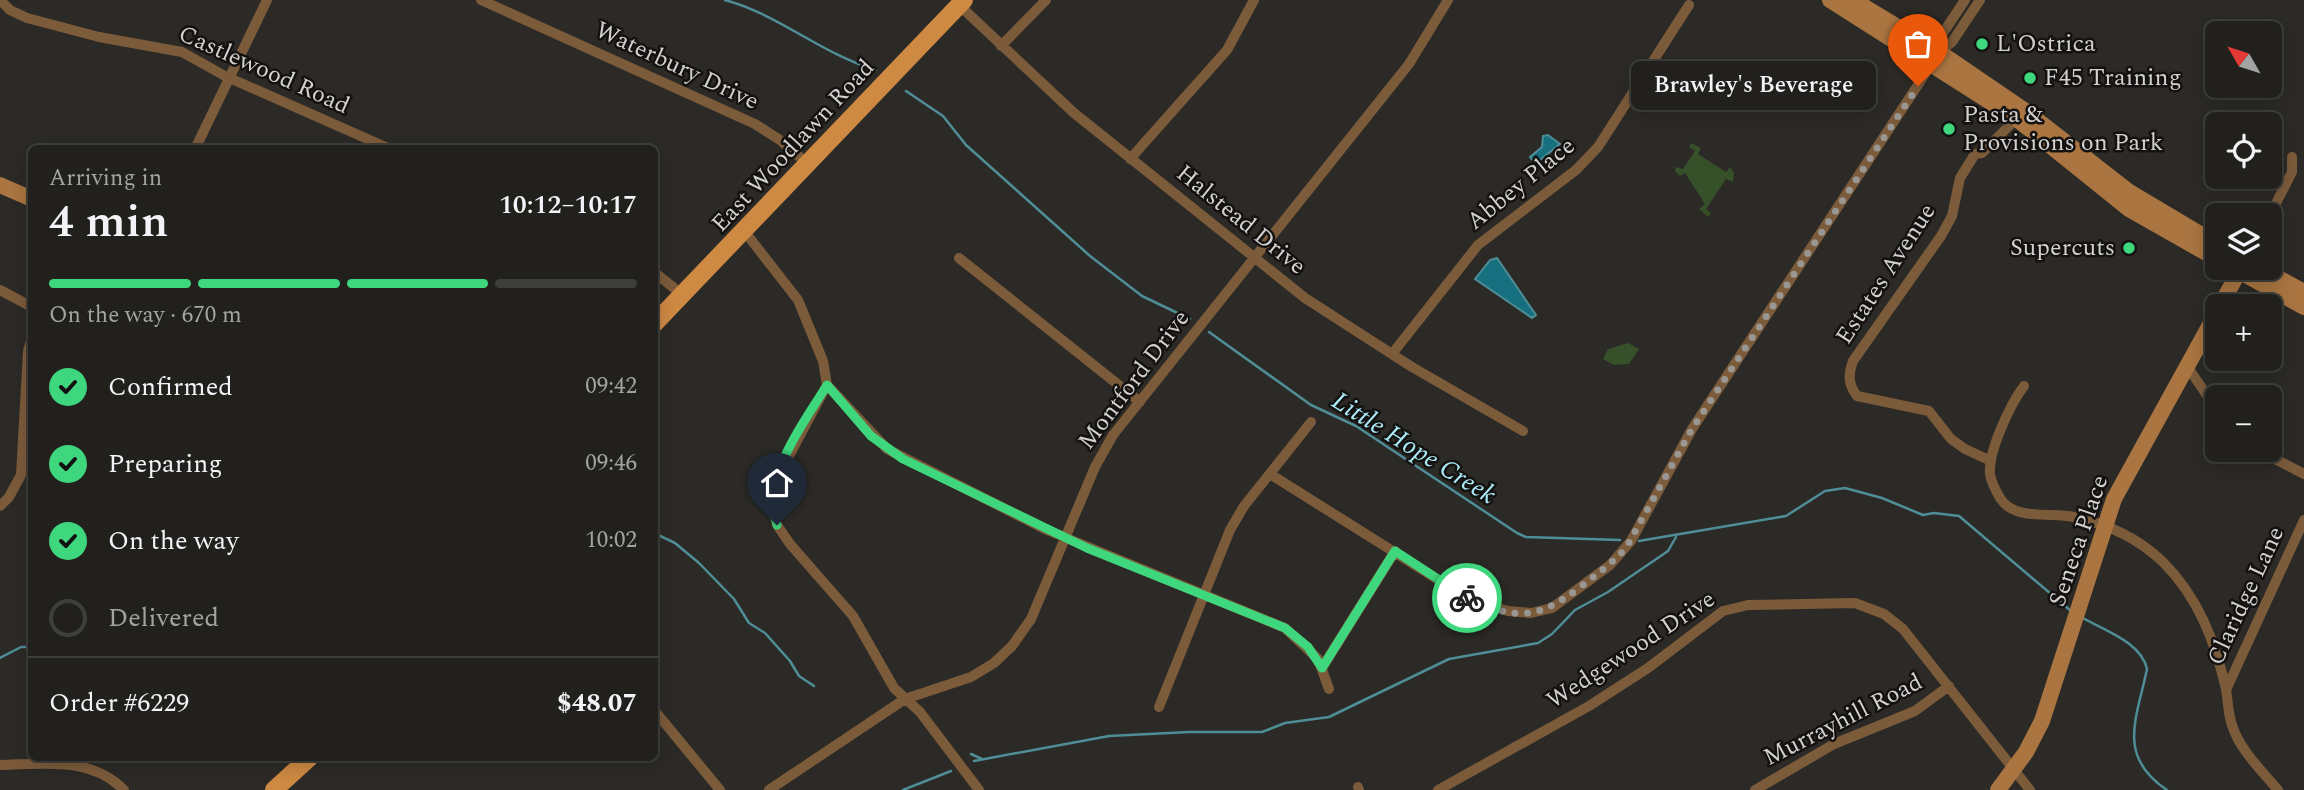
<!DOCTYPE html>
<html lang="en">
<head>
<meta charset="utf-8">
<style>
	body { margin:0; font-family:Spectral,serif; background:#2d2d29; color:#f1f3f6; height:100vh; display:flex; flex-direction:column; font-size:26px; white-space:nowrap }
	* { box-sizing:border-box; margin:0 }
	p { font-size:23px; color:#a2a3a3 }
	.icon { flex:none; width:38px; height:38px; fill:none; stroke:currentColor; stroke-width:2; stroke-linecap:round; stroke-linejoin:round }
	.map { position:relative; flex:1; overflow:hidden }
	.panel { position:absolute; left:28px; top:145px; width:630px; height:616px; display:flex; flex-direction:column; background:#21201c; border-radius:10px; box-shadow:0 4px 18px #0003,0 0 0 2px #3e3e3b }
	.panel>* { flex:none }
	.needle { width:46px; rotate:309deg }
	.tools { position:absolute; left:2205px; top:21px; display:grid; gap:14px }
	.tools a { display:grid; place-items:center; width:77px; height:77px; border-radius:10px; background:#21201c; box-shadow:0 4px 18px #0003,0 0 0 2px #3e3e3b; font-size:35px }
	.pin { position:absolute; display:grid; place-items:center; width:60px; height:60px; color:#fff; margin:-72px -30px; border-radius:50% 50% 50% 0; rotate:-45deg; box-shadow:0 0 7px #0007 }
	.pin .icon { rotate:45deg }
	.courier { position:absolute; display:grid; place-items:center; width:70px; height:70px; margin:-35px; border:5px solid #3fd77d; border-radius:50%; background:#fff; color:#222; box-shadow:0 2px 9px #0007 }
	.bubble { position:absolute; height:49px; border-radius:10px; background:#21201c; box-shadow:0 4px 18px #0003,0 0 0 2px #3e3e3b; font-size:23px; font-weight:600; line-height:49px; text-align:center }
	.head em { font-style:normal; font-weight:600 }
	.head div { display:flex; flex-direction:column-reverse }
	.head { display:flex; align-items:center; justify-content:space-between; height:119px; padding:0 21px }
	h1 { font-size:46px; font-weight:600; line-height:52px }
	.bar { display:grid; grid-template-columns:repeat(4,1fr); gap:10px 7px; align-content:center; height:84px; padding:0 21px }
	.bar i { height:9px; border-radius:5px; background:#3e3e3b }
	.bar .current { background:#3fd77d }
	.bar p { grid-column:span 4 }
	.line { display:flex; align-items:center; gap:18px; padding:0 21px; border-top:2px solid #3e3e3b }
	.line div { flex:1 }
	ol { padding:0 21px; list-style:none }
	li { display:flex; align-items:center; gap:21px; height:77px }
	li p { margin-inline-start:auto }
	li .icon { padding:7px; border-radius:50%; background:#3fd77d; color:#111; stroke-width:4 }
	li:last-child { color:#a2a3a3 }
	li i { width:38px; height:38px; border:4px solid #3e3e3b; border-radius:50% }
	.map>svg:first-child { display:block }
</style>
</head>
<body>
<div class="map">
<svg width="2304" height="790" viewBox="0 0 2304 790">
	<rect width="100%" height="100%" fill="#2c2a26"/>
	<path fill="#365029" d="M1691,143l10,5 -3,6 28,18 4,-5 4,6 -1,9 -7,-3 -20,30 5,4 -3,4 -9,-8 6,-5 -20,-31 -5,3 -5,-5 1,-4 7,2 12,-18 -6,-4z
		M1628,343l11,6 -10,15 -15,1 -11,-6 5,-10z"/>
	<path fill="#17707f" stroke="#4f8d97" stroke-width="2" d="M1548,135l12,9 -25,20 -5,-7 12,-10 1,-11z
		M1497,258l39,57 -4,3 -57,-39 15,-19z"/>
	<g fill="none" stroke-linecap="round" stroke-linejoin="round">
		<path stroke="#4f8d97" stroke-width="2.5" d="M725,0c55,15 96,54 151,70
			M906,91l37,25 23,29 124,111 52,40 48,23
			M1209,332l102,73 45,21 161,107 9,4 94,3
			M654,533l21,10 24,20 35,36 15,24 16,10 25,28 9,15 15,10
			M1639,541l147,-25 39,-25 20,-3 37,10 41,17 11,-2 25,3 112,95
			M2083,618c22,13 58,24 64,51 -10,49 -31,87 20,121
			M0,658l21,-11h11
			M971,754l11,5
			M974,761l135,-25 80,-4h73l23,-9 44,-6 120,-58 89,-16 14,-9 23,-24 33,-18 60,-41 8,-14
			M903,790l48,-19"/>
		<path stroke="#7c5b3b" stroke-width="10" d="M0,0l10,10 17,8 72,19 83,15 43,24 165,73
			M481,0l274,124 25,16 29,25
			M959,5l115,108 231,185 107,69 111,64
			M1001,46l45,-46
			M1939,52l13,-10 28,-42
			M195,149l72,-149
			M1130,159l97,-109 27,-50
			M2270,215l22,-43v-15
			M745,232l53,68 25,61 4,24 60,64 160,81 238,98 33,31 11,30
			M959,258l181,144
			M654,272l30,24
			M0,290l32,17
			M1392,354l86,-109 98,-75 22,-23 91,-142
			M2187,366l30,44
			M827,385l-52,97 -2,26 4,17 13,19 63,72 41,72 26,24 59,78
			M2024,386c-13,17 -36,65 -34,88 1,8 6,17 10,24 14,23 51,14 74,19 34,7 64,21 89,45 35,35 52,79 63,127 2,12 2,25 6,36 7,24 30,46 46,65
			M2258,450l46,24
			M1991,461l-26,-12 -14,-10 -22,-28 -72,-15c-9,-12 -9,-21 -4,-35l88,-125 11,-20 8,-38 15,-24 7,-1 39,-39
			M1270,474l199,125 39,12 23,2 21,-5 58,-43 21,-24 61,-112 239,-364 8,-13 4,-19 22,-33
			M0,506l9,-9 12,-22 7,-124 4,-14
			M1322,668l73,-117
			M2226,690l78,-170
			M1159,707l71,-177 14,-24 67,-84
			M654,710l66,80
			M0,765c43,-1 91,-9 124,25
			M1358,787l1,3
			M769,790l136,-91 66,-22 23,-14 18,-17 19,-27 64,-152 18,-32 296,-371 39,-64
			M1438,790l151,-84 59,-38 75,-57 25,-6 107,-2 29,11 19,15 127,161
			M1755,790l79,-46 81,-33 34,-25"/>
		<path stroke="#aa7541" stroke-width="16" d="M1830,0l187,119 112,90 88,50
			M1853,0l86,52 85,58 104,81 89,53
			M0,185l32,14
			M2233,268l71,39
			M2260,268l44,24
			M2220,306l21,-38
			M1998,790l28,-38 16,-31 72,-222 103,-187"/>
		<path stroke="#ce8943" stroke-width="18" d="M654,324l310,-324
			M274,790l35,-32"/>
	</g>
	<g fill="none" stroke-linecap="round" stroke-linejoin="round">
		<path stroke="#989794" stroke-width="7" stroke-dasharray="0 12.6" d="M1467,598c50,22 69,22 112,-10 17,-13 32,-24 47,-40l66,-119 226,-343"/>
		<path stroke="#3fd77d" stroke-width="9" d="M777,525c-15,-50 25,-99 50,-140l44,51 32,23 184,89 198,80 23,19 14,21 73,-117 72,47"/>
	</g>
	<g fill="#3fd77d" stroke="#141211" stroke-width="2.5">
		<circle cx="1982" cy="44" r="7"/>
		<circle cx="2030" cy="78" r="7"/>
		<circle cx="1949" cy="129" r="7"/>
		<circle cx="2129" cy="248" r="7"/>
	</g>
	<g text-anchor="middle" dominant-baseline="central" stroke-width="5" stroke-linejoin="round" paint-order="stroke">
		<g font-size="24" fill="#d2d1cf" stroke="#141211" text-anchor="start">
			<text x="1996" y="44">L'Ostrica</text>
			<text x="2044" y="78">F45 Training</text>
			<text x="1963" y="115">Pasta &amp;<tspan x="1963" dy="28">Provisions on Park</tspan></text>
			<text x="2115" y="248" text-anchor="end">Supercuts</text>
		</g>
		<g font-size="24" fill="#d2d1cf" stroke="#141211">
			<text transform="translate(677 66) rotate(25)">Waterbury Drive</text>
			<text transform="translate(264 70) rotate(24)">Castlewood Road</text>
			<text transform="translate(793 146) rotate(-47)">East Woodlawn Road</text>
			<text transform="translate(1521 184) rotate(-39)">Abbey Place</text>
			<text transform="translate(1241 220) rotate(39)">Halstead Drive</text>
			<text transform="translate(1886 274) rotate(-57)">Estates Avenue</text>
			<text transform="translate(1134 380) rotate(-53)">Montford Drive</text>
			<text transform="translate(2079 541) rotate(-71)">Seneca Place</text>
			<text transform="translate(2246 596) rotate(-65)">Claridge Lane</text>
			<text transform="translate(1631 650) rotate(-33)">Wedgewood Drive</text>
			<text transform="translate(1843 720) rotate(-27)">Murrayhill Road</text>
		</g>
		<g font-size="26" font-style="italic" fill="#abebf8" stroke="#141211">
			<text transform="translate(1414 448) rotate(32)">Little Hope Creek</text>
		</g>
	</g>
</svg>
<div class="tools">
<a><svg class="needle" viewBox="-14 -14 28 28"><path d="M0-13l5 13h-10z" fill="#e53935"/><path d="M0 13l5-13h-10z" fill="#a2a3a3"/></svg></a>
<a><svg class="icon" aria-label="locate" viewBox="0 0 24 24"><circle cx="12" cy="12" r="6"/><path d="M12 2v4M12 18v4M2 12h4M18 12h4"/></svg></a>
<a><svg class="icon" aria-label="layers" viewBox="0 0 24 24"><path d="M12 4l9 5-9 5-9-5zM3 14l9 5 9-5"/></svg></a>
<a>+</a>
<a>−</a>
</div>
<div class="pin" style="left:1918px;top:86px;background:#ea580c"><svg class="icon" aria-label="bag" viewBox="0 0 24 24"><path d="M5 8h14l-1 12H6zM9 8a3 3 0 0 1 6 0"/></svg></div>
<div class="pin" style="left:777px;top:525px;background:#1f2937"><svg class="icon" aria-label="home" viewBox="0 0 24 24"><path d="M3 11l9-7 9 7M6 9v11h12V9"/></svg></div>
<div class="courier" style="left:1467px;top:598px"><svg class="icon" aria-label="bike" viewBox="0 0 24 24"><circle cx="6" cy="16" r="4"/><circle cx="18" cy="16" r="4"/><path d="M6 16l4-8h5l3 8M10 8l3 8H6M13 5h3"/></svg></div>
<div class="bubble" style="left:1631px;top:61px;width:245px">Brawley's Beverage</div>
<section class="panel">
<div class="head"><div><h1>4 min</h1><p>Arriving in</p></div><em>10:12–10:17</em></div>
<div class="bar"><i class="current"></i><i class="current"></i><i class="current"></i><i></i><p>On the way · 670 m</p></div>
<ol>
<li><svg class="icon" aria-label="check" viewBox="0 0 24 24"><path d="M5 12l5 5 9-10"/></svg>Confirmed<p>09:42</p></li>
<li><svg class="icon" aria-label="check" viewBox="0 0 24 24"><path d="M5 12l5 5 9-10"/></svg>Preparing<p>09:46</p></li>
<li><svg class="icon" aria-label="check" viewBox="0 0 24 24"><path d="M5 12l5 5 9-10"/></svg>On the way<p>10:02</p></li>
<li><i></i>Delivered</li>
</ol>
<div class="line" style="height:91px"><div>Order #6229</div><b>$48.07</b></div>
</section>
</div>
</body>
</html>
